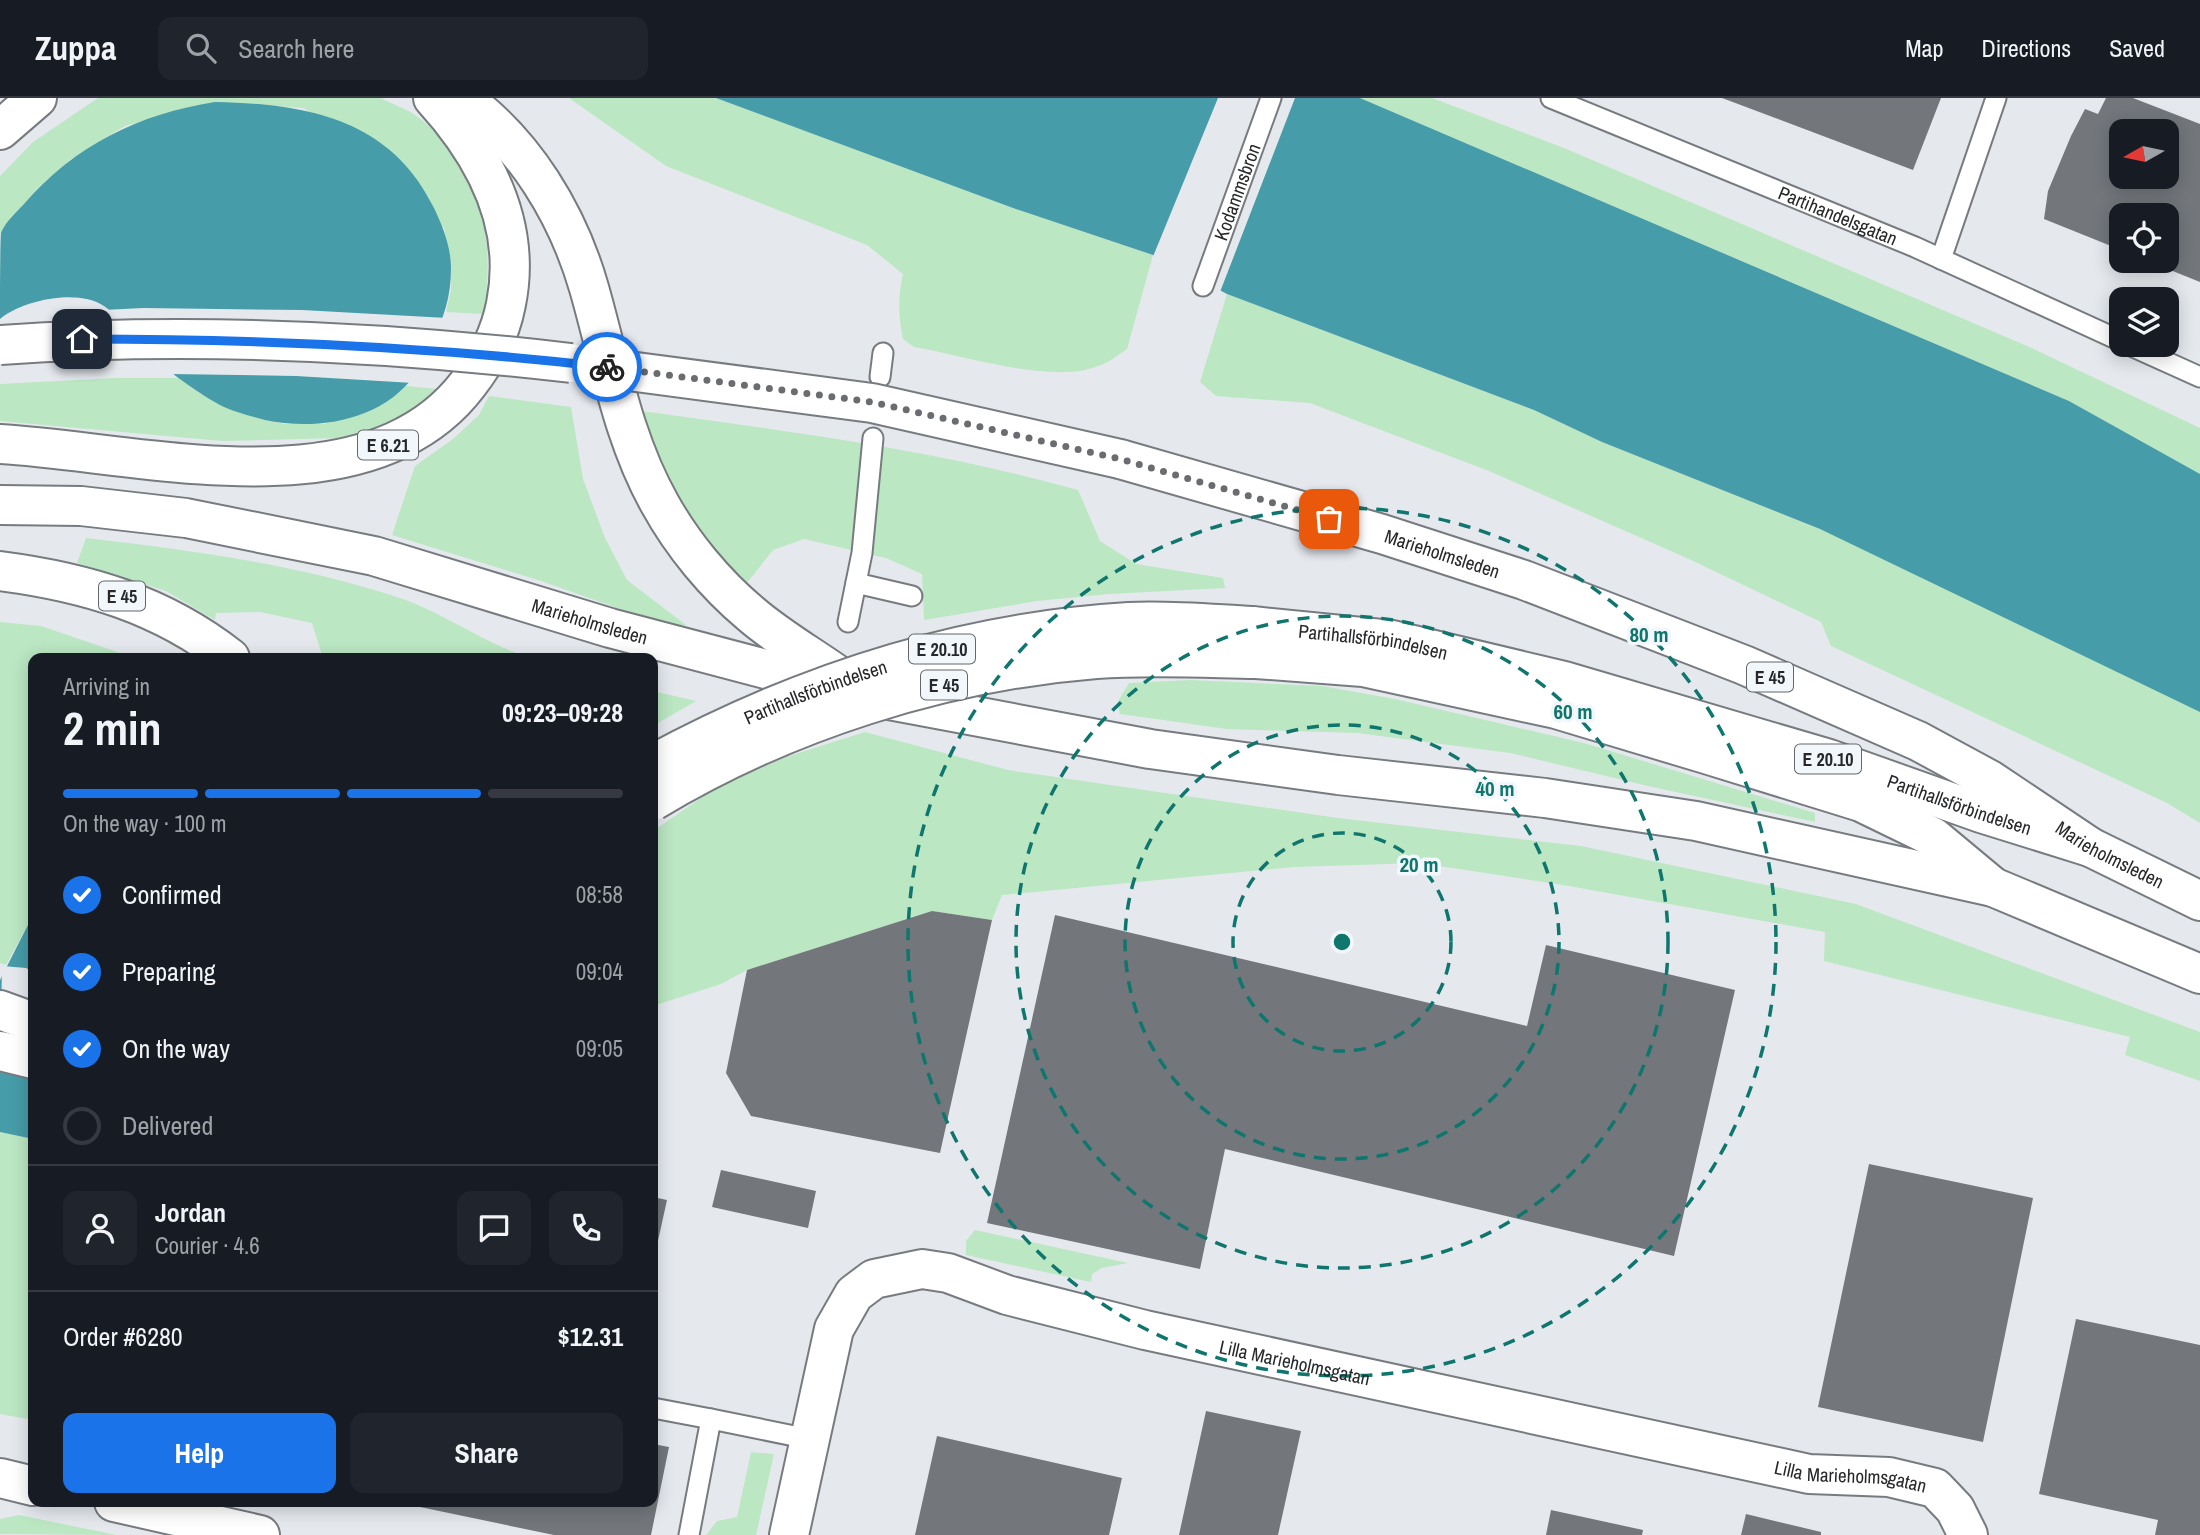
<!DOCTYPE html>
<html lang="en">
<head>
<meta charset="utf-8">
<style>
	body { margin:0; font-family:"Archivo Narrow",sans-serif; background:#20242c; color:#f1f3f6; height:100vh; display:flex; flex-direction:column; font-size:26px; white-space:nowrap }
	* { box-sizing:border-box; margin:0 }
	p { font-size:23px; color:#9ea1a6 }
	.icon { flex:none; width:38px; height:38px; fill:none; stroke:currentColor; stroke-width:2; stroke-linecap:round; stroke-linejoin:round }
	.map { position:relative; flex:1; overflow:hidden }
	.panel { position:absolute; left:28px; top:555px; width:630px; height:854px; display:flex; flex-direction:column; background:#171b24; border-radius:14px; box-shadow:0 4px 18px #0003 }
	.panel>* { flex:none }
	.needle { width:46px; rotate:261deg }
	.buttons { position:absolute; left:2109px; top:21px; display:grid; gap:14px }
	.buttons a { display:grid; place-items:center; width:70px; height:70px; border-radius:14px; background:#171b24; box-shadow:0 4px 18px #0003; font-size:35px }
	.pin { position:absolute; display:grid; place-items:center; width:60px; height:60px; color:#fff; margin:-30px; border-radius:14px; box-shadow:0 4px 10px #0006 }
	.courier { position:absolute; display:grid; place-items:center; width:70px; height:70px; margin:-35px; border:5px solid #1a73e8; border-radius:50%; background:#fff; color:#222; box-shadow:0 2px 9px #0007 }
	.summary em { font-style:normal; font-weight:800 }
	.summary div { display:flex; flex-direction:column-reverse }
	.summary { display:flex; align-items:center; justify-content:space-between; height:119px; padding:0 35px }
	h1 { font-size:46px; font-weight:800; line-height:52px }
	.bar { display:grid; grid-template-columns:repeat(4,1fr); gap:10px 7px; align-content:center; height:84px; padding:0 35px }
	.bar i { height:9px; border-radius:5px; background:#363941 }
	.bar .selected { background:#1a73e8 }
	.bar p { grid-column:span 4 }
	.line { display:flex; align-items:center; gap:18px; padding:0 35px; border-top:2px solid #363941 }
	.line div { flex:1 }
	.round { display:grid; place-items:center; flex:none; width:74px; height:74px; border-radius:14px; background:#20242c }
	ol { padding:0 35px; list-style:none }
	li { display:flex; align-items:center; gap:21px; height:77px }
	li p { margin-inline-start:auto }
	li .icon { padding:7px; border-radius:50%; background:#1a73e8; color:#fff; stroke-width:4 }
	li:last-child { color:#9ea1a6 }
	li i { width:38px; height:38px; border:4px solid #363941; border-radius:50% }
	.action { display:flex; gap:14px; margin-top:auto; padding:14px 35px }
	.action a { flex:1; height:80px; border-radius:14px; background:#1a73e8; color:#fff; font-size:28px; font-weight:800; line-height:80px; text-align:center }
	.action a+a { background:#20242c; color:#f1f3f6 }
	header { display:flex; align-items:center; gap:42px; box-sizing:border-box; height:98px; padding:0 35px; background:#171b24; border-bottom:2px solid #363941 }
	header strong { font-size:33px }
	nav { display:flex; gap:38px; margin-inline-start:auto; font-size:24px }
	.search { width:490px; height:63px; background:#20242c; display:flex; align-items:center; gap:18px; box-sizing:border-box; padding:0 24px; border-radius:14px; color:#9ea1a6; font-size:26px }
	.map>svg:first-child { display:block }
</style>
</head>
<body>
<header>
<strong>Zuppa</strong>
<div class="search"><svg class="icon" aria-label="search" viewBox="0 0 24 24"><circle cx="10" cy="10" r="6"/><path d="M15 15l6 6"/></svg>Search here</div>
<nav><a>Map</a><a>Directions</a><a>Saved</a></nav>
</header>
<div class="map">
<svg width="2200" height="1437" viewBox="0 0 2200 1437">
	<rect width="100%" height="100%" fill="#e5e9ee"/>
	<path fill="#bbe7c3" d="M98,0h283c11,6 24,10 34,17 16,10 30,29 40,45 34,55 37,91 29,154l-38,-2 5,-22v-30l-7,-32 -140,-120 -89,-6 -90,24 -54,33 -35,31 -36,44v-58l33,-34z
		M569,0h147l297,110 140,47 -26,94c-9,6 -19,14 -29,17 -45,19 -135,-11 -184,-19l-11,-8c-5,-23 -5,-42 0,-65l-36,-29 -201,-79z
		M1360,0h72l132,50 463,198 173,82v46l-131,-73z
		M1227,196l307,116 68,32 218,87 365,173 15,10v111l-33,-20 -336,-157 -10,-24 -132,-63 -200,-88 -179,-68 -94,-7 -16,-14z
		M115,280h64l20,15 60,25 26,6h39l74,-31 8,-7 31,3 -23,21 -40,21 -35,7 -117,3 -222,-20v-37z
		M489,298l82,11 12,72 22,59 22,42 59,45 -15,2 -130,-46 -149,-46 23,-69 38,-27 26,-24z
		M642,313c149,21 289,38 436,79l22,51 36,23 87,14 2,10 -116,6 -72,7 -113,19 -2,-46 -36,-16 -82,-19 -31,11 -30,38c-50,-58 -76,-105 -101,-177z
		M86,440c103,12 209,26 308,58 45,14 88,46 135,62h-206l-11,-35 -52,-11 -44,1 -1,7 -49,-29 -89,-28z
		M0,524l41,4 94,32h-102v257l-27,50 -6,-2z
		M1190,582l132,6 73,13 189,44 231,70v9l-167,-36 -138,-33 -153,-20 -130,-4 -107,-15 -3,-11 12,-20z
		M653,593l43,10 -43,25z
		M865,634l143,38 330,48 243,28 275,58 344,128v49l-75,-26 5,-18 -306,-76 1,-29 -256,-46 -149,-23 -126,4 -292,28 -10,25 -60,-9 -185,59 -26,14 -68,22v-175l61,-42 72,-32z
		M0,1034l33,7v281l-33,-6z
		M975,1132l153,33 -26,5 -10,6 -1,8 -125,-27v-14z
		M751,1354l23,2 -18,81h-50l11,-14 20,-4z
		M19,1417l98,20 -117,-1v-15z"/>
	<path fill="#469ca8" d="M716,0h644l709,303 131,73v238l-380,-183 -218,-87 -68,-32 -307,-116 -74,-39 -140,-47z
		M215,4c91,2 175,16 219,106 9,19 17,39 17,60 0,29 -7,50 -20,75 -5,11 -10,24 -17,33 -33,45 -98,55 -149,44 -14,-4 -32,-8 -45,-15 -31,-17 -59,-39 -84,-64 -10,-10 -19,-27 -32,-35 -26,-18 -82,-6 -104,13 0,-17 0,-72 1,-86 4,-11 16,-21 23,-29 51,-59 115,-90 191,-102z
		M33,817v224l-33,-7v-152z"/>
	<path fill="#e5e9ee" d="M1218,0h77l-75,194 -68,-33z
		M143,210l159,2 145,8 -34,65 -117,-7 -127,-2 -35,-31 -31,-33z
		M2,868l24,2 7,4v108l-33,-8z"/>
	<path fill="#73777c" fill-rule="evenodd" d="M1722,0h219l-28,72z
		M2106,0h27l67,26v158l-52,-21h18v-46h-45v35l-77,-31 4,-28 23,-55 14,-27 13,5zM2121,33h45v46h-45z
		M932,813l60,9 -52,233 -189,-37 -25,-43 21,-103z
		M1055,817l472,111 19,-81 189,45 -61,266 -449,-107 -25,120 -213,-46z
		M1869,1066l164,34 -50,244 -165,-35z
		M721,1072l95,21 -8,37 -96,-21z
		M653,1099l14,3 -13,59h-1z
		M2076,1221l124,26v190h-45l3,-15 -119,-26z
		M1206,1313l95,20 -23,104h-99z
		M937,1338l185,42 -13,57h-194z
		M653,1346l16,3 -18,88h-97l-134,-28 1,-5h232z
		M1551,1412l92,20 -1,5h-96z
		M1746,1416l75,18v3h-80z"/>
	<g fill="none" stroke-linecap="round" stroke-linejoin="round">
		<g stroke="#777b80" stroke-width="23">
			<g id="service">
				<path id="s1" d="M1551,0l364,149 206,94"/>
				<path d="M1941,161l55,-161"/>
				<path id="s2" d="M1203,188l68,-188"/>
				<path d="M2129,247l71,32"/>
				<path d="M880,279l3,-24"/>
				<path d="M856,485l56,13"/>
				<path d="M848,524l14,-69 11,-115"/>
				<path d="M653,1310l58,11 -22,116"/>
				<path d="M711,1321l98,20"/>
			</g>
		</g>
		<g stroke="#777b80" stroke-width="42">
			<g id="minor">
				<path d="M0,1380l33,8"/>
				<path d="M114,1404l146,33"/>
				<path id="s3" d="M789,1437l45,-206 20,-35 20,-15 48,-10 26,4 59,22 138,35 664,144 80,3 46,11 20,21 13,26"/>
			</g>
		</g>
		<g stroke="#777b80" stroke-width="42">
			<g id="trunk">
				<path d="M462,0c63,45 106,117 127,190 21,73 33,149 71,216 22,40 55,80 91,110 30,26 67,46 99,70"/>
				<path d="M0,32l37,-32"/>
				<path d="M0,346c141,8 368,72 468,-60 19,-24 32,-49 38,-80 16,-79 -21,-149 -73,-206"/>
				<path id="s4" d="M1120,361l262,75 142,46 220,85 174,76 72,39 100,67 110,54"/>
				<path id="s5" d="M0,407l81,1 105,12 188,38 236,72 258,68 282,53 188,26 207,23 151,23 297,66 207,87"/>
			</g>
		</g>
		<g stroke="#777b80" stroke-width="42">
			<g id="motorway">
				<path d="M0,473c85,11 161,33 230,87"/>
				<path id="s6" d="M1252,528l140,14 172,41 265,78 152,54 109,34"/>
				<path d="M1256,561l107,8 193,42 153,46 152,47 72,35 60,50"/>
				<path d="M0,912l33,12"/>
				<path d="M0,953l33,8"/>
			</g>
		</g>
		<use href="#service" stroke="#fff" stroke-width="19"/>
		<use href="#minor" stroke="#fff" stroke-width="38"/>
		<use href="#trunk" stroke="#fff" stroke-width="38"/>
		<use href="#motorway" stroke="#fff" stroke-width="38"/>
		<g stroke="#777b80" stroke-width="42" stroke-linecap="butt">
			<path id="trunk-bridge" d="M0,247c189,-13 382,-4 571,18
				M583,267l289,38 248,56"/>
		</g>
		<g stroke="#777b80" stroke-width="42" stroke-linecap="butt">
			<g id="motorway-bridge">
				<path id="s7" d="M653,666c148,-80 307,-132 476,-142 41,-2 83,2 123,4"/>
				<path d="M653,703c131,-79 290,-130 443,-142 53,-4 107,-1 160,0"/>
			</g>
		</g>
		<use href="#trunk-bridge" stroke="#fff" stroke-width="38"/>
		<use href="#motorway-bridge" stroke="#fff" stroke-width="38"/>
	</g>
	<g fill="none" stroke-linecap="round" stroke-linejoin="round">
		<path stroke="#6a6c6f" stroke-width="7" stroke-dasharray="0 12.6" d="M607,269l265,35 248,57 209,60"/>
		<path stroke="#1a73e8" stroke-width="9" d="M82,241c175,0 350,8 525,28"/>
	</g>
	<g fill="none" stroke="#0f766e" stroke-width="3.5" stroke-dasharray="12 9">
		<circle cx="1342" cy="844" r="109"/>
		<circle cx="1342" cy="844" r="217"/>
		<circle cx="1342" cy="844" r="326"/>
		<circle cx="1342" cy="844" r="434"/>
	</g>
	<g text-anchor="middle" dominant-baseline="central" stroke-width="7" stroke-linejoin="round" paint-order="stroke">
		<g fill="#f2f7fc" stroke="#646669" stroke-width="2">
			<rect x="358" y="332.5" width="60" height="29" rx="5"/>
			<rect x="99" y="483.5" width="46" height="29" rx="5"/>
			<rect x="909" y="536.5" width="66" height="29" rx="5"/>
			<rect x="1747" y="564.5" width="46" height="29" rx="5"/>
			<rect x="921" y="572.5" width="46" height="29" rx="5"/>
			<rect x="1795" y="646.5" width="66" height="29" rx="5"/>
		</g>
		<g font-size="18" font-weight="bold" fill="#27282a">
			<text x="388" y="347">E 6.21</text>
			<text x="122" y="498">E 45</text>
			<text x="942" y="551">E 20.10</text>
			<text x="1770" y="579">E 45</text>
			<text x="944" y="587">E 45</text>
			<text x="1828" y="661">E 20.10</text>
		</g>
		<g font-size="19" fill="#27282a" stroke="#f2f7fc">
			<text stroke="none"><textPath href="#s2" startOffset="100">Kodammsbron</textPath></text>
			<text stroke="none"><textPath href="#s1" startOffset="310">Partihandelsgatan</textPath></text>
			<text stroke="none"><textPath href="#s4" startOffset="336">Marieholmsleden</textPath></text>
			<text stroke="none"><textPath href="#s5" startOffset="604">Marieholmsleden</textPath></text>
			<text stroke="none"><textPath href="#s6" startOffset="122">Partihallsförbindelsen</textPath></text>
			<text stroke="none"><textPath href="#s7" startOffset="178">Partihallsförbindelsen</textPath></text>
			<text stroke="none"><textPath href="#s6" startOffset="732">Partihallsförbindelsen</textPath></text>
			<text stroke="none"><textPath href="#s4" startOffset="1071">Marieholmsleden</textPath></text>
			<text stroke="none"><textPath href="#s3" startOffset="710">Lilla Marieholmsgatan</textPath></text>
			<text stroke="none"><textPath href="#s3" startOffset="1278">Lilla Marieholmsgatan</textPath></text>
		</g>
	</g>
	<circle cx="1342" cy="844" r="10" fill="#0f766e" stroke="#f2f7fc" stroke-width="3.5"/>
	<g font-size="21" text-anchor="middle" font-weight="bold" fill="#0f766e" stroke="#f2f7fc" stroke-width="7" stroke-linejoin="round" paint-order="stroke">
		<text x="1649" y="544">80 m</text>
		<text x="1573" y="621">60 m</text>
		<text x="1495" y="698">40 m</text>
		<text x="1419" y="774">20 m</text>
	</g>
</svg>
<div class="buttons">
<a><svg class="needle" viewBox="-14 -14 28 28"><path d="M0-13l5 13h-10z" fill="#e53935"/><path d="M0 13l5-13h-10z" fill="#9ea1a6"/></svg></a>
<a><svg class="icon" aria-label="locate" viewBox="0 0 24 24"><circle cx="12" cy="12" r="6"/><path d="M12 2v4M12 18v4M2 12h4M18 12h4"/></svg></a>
<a><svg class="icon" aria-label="layers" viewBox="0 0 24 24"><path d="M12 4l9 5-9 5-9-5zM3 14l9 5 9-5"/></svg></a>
</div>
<div class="pin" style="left:1329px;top:421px;background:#ea580c"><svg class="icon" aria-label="bag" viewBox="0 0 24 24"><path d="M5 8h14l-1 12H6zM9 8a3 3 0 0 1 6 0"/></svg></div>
<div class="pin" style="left:82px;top:241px;background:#1f2937"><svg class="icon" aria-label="home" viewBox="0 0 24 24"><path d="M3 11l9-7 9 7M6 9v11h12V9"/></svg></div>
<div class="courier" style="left:607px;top:269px"><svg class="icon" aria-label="bike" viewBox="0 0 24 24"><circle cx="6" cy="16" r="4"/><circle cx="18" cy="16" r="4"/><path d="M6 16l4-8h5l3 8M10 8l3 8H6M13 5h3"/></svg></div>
<section class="panel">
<div class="summary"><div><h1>2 min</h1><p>Arriving in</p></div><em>09:23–09:28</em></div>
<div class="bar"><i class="selected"></i><i class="selected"></i><i class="selected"></i><i></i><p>On the way · 100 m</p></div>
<ol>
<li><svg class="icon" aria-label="check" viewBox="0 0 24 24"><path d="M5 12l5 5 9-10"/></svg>Confirmed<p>08:58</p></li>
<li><svg class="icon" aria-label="check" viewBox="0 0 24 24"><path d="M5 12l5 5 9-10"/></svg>Preparing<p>09:04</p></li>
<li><svg class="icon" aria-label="check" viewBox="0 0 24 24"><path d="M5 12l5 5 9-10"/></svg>On the way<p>09:05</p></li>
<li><i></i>Delivered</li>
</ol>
<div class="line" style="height:126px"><a class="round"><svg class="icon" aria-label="person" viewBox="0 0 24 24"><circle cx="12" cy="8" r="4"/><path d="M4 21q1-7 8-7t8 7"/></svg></a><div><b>Jordan</b><p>Courier · 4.6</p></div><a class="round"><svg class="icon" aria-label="chat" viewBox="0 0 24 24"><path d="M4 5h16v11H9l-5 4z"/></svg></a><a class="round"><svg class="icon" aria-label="phone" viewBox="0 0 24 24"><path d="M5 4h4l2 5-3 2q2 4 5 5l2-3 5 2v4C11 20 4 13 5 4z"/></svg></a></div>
<div class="line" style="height:91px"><div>Order #6280</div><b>$12.31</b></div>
<div class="action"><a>Help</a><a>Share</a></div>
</section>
</div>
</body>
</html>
